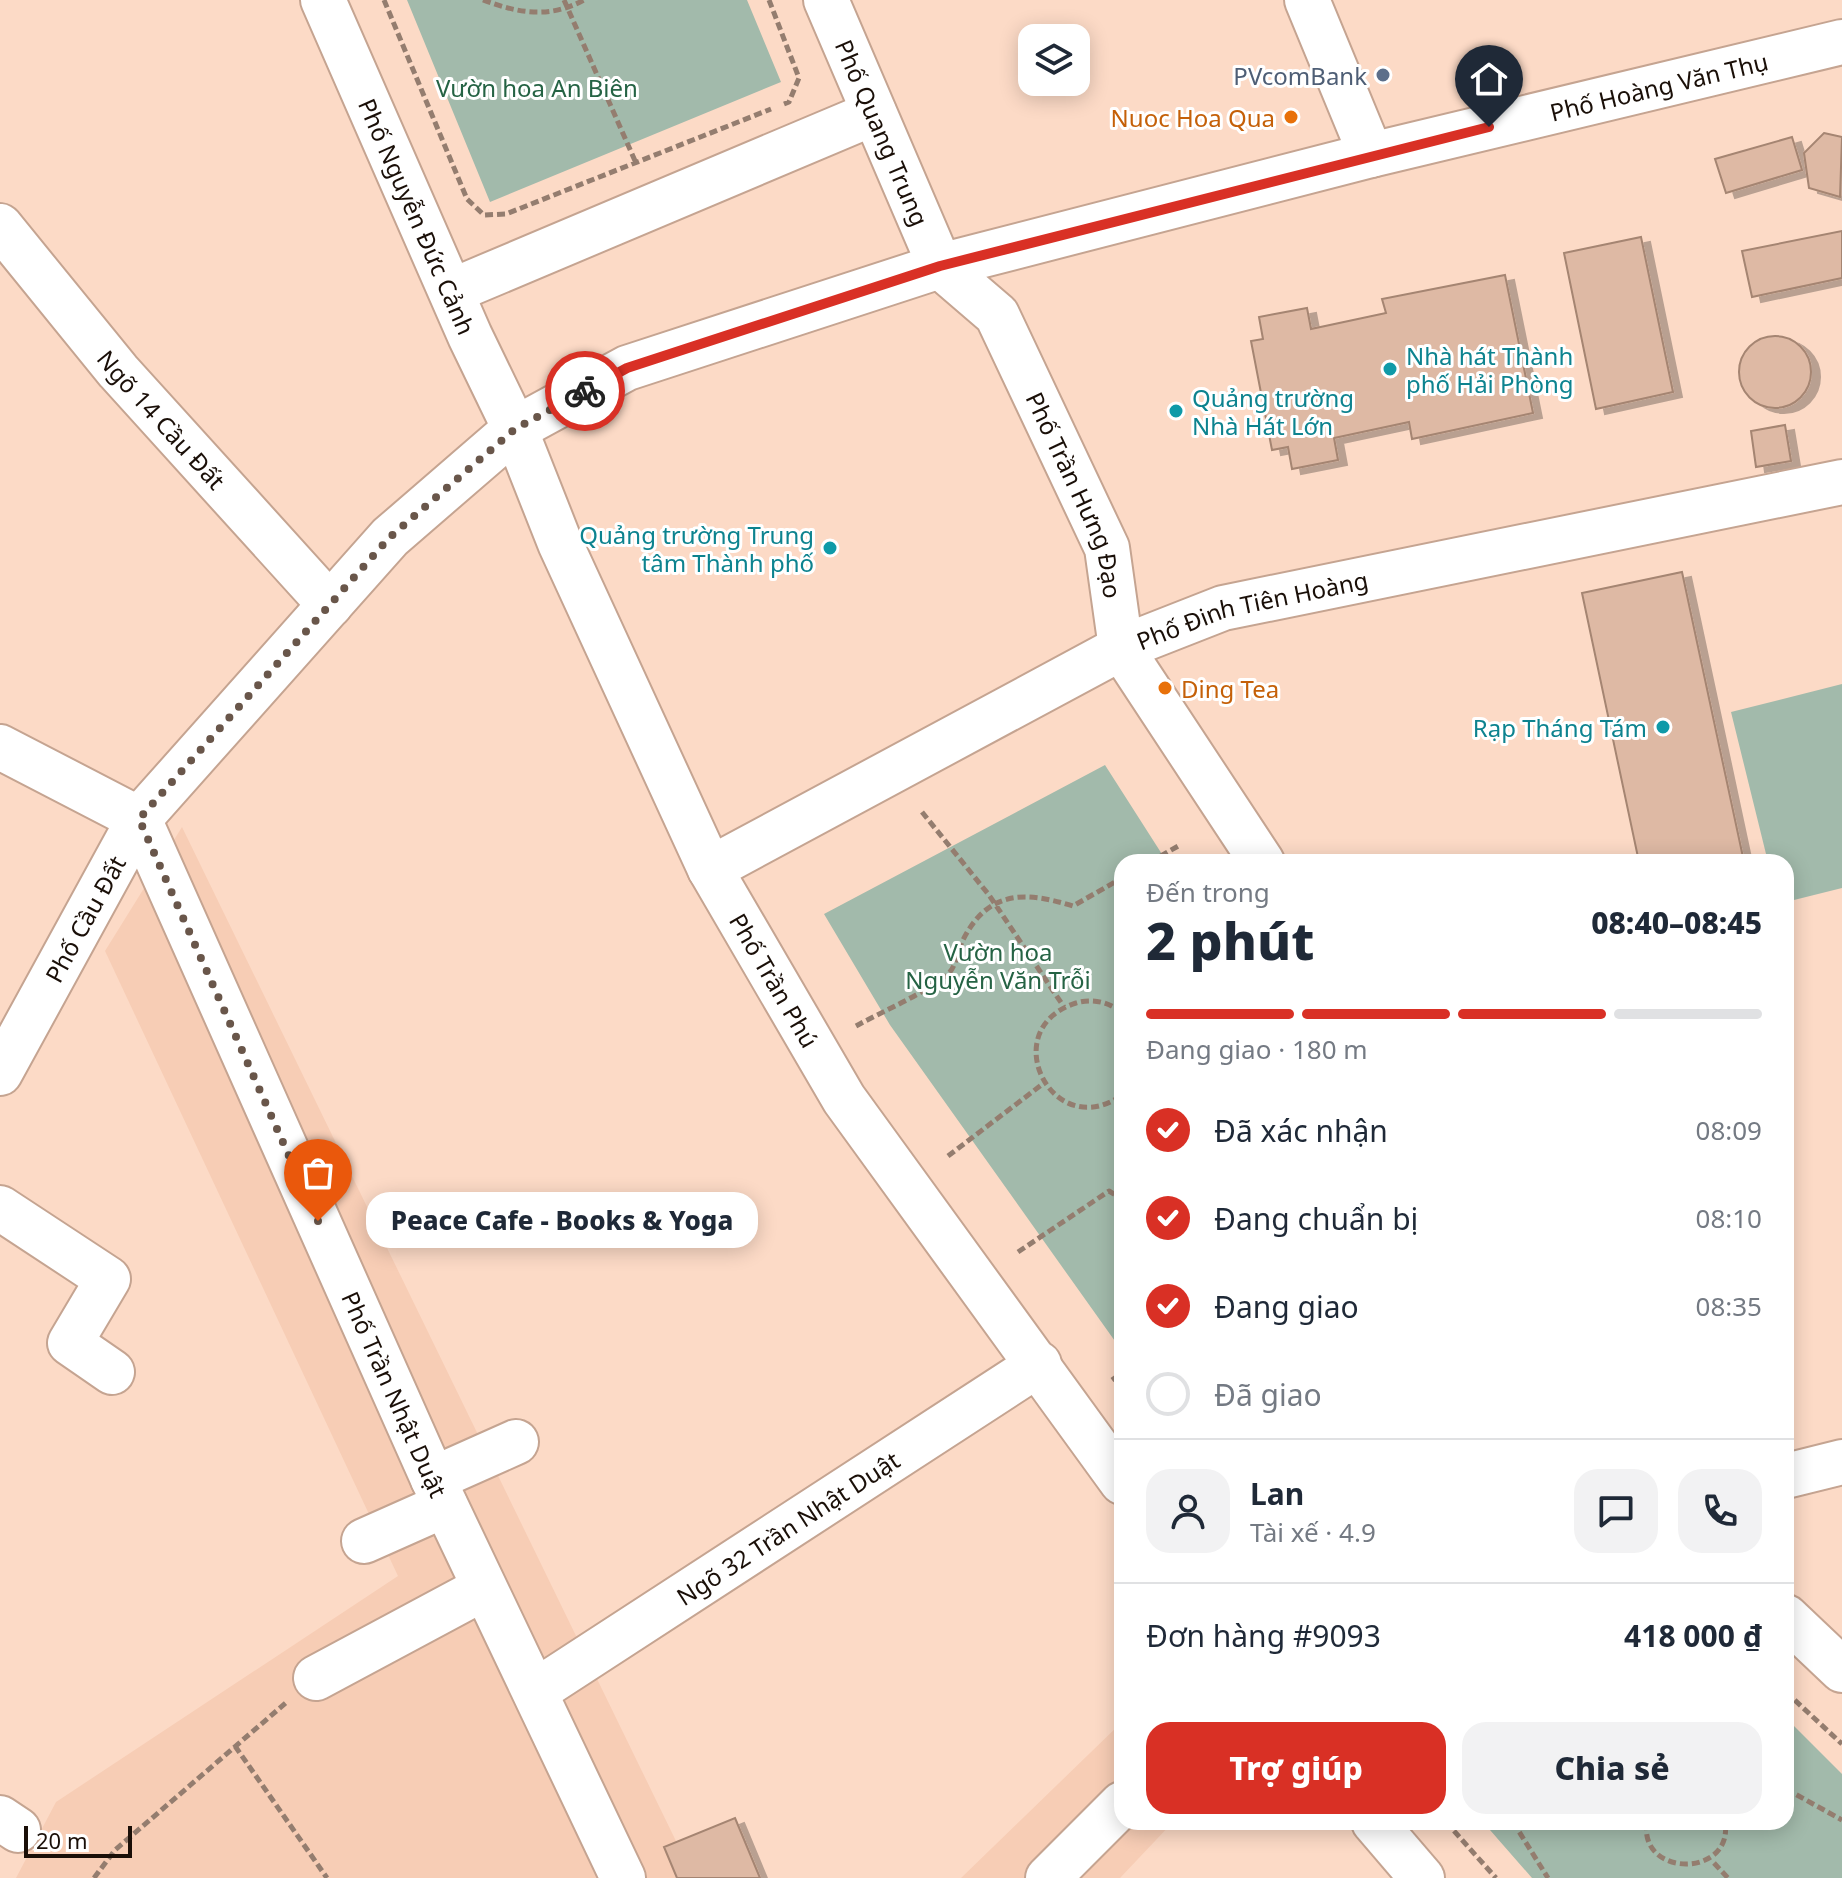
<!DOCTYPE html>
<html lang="vi">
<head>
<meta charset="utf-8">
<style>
	body { margin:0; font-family:"Noto Sans",sans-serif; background:#f2f2f3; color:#1f2937; height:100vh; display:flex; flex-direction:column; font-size:30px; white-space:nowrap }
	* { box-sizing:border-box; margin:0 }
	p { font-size:26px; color:#747a83 }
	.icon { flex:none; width:44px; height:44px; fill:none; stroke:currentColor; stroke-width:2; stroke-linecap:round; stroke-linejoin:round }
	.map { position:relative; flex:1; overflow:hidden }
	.panel { position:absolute; left:1114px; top:854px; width:680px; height:976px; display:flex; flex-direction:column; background:#fff; border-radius:24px; box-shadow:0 4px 20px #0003 }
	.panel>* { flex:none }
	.controls { position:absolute; left:1018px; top:24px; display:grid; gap:16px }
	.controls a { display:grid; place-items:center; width:72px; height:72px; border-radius:16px; background:#fff; box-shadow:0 4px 20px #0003; font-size:40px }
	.scale { position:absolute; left:24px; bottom:20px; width:108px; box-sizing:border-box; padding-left:8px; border:4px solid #1a0f08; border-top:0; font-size:22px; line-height:28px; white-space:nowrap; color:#1a0f08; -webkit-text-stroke:6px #fff; paint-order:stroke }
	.pin { position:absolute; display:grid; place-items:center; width:68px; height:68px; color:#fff; margin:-82px -34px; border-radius:50% 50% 50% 0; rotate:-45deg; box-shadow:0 0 8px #0007 }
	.pin .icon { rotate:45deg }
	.courier { position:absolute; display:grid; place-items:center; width:80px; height:80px; margin:-40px; border:6px solid #d93025; border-radius:50%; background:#fff; color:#222; box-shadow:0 2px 10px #0007 }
	.bubble { position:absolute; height:56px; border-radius:24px; background:#fff; box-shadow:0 4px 20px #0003; font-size:26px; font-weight:800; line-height:56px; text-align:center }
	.headline em { font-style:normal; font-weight:800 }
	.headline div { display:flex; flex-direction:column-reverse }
	.headline { display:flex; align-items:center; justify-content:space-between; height:136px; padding:0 32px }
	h1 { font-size:52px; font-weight:800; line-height:60px }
	.bar { display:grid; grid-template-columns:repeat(4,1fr); gap:12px 8px; align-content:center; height:96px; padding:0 32px }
	.bar i { height:10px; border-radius:6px; background:#e0e1e3 }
	.bar .active { background:#d93025 }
	.bar p { grid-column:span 4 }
	.line { display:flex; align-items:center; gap:20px; padding:0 32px; border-top:2px solid #e0e1e3 }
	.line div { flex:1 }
	.round { display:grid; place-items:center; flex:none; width:84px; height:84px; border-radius:24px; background:#f2f2f3 }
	ol { padding:0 32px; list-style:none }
	li { display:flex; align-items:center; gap:24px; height:88px }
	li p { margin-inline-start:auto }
	li .icon { padding:8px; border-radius:50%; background:#d93025; color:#fff; stroke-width:4 }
	li:last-child { color:#747a83 }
	li i { width:44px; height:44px; border:4px solid #e0e1e3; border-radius:50% }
	.button { display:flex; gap:16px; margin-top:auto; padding:16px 32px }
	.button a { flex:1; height:92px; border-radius:24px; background:#d93025; color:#fff; font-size:32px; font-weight:800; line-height:92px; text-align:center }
	.button a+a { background:#f2f2f3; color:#1f2937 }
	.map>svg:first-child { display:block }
</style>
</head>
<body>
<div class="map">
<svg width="1842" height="1878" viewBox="0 0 1842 1878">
	<defs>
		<filter id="shadow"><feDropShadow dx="9" dy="5" stdDeviation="0" flood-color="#0004"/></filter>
	</defs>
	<rect width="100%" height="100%" fill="#fcdac6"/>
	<path fill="#f7cdb5" d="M182,827l512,1051h-678l40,-76 342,-226 -293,-625z
		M1122,1722v100h51l-53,56h-159z"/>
	<path fill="#a2baab" d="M407,0h340l34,82 -291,120z
		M1842,684v204l-56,14v-40h-18l-37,-150z
		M1105,765l62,97h-45v489l-232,-326 -66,-111z
		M1786,1718l56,56v104h-310l-49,-56h303z"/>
	<path fill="#deb9a4" stroke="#a58572" stroke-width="2" filter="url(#shadow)" d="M1824,133l18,4 -2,60 -31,-9 -5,-35z
		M1792,137l10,33 -76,23 -11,-34z
		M1842,231v47l-90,19 -10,-46z
		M1641,237l32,155 -77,17 -32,-156z
		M1505,275l28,138 -121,26 -3,-17 -75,16 4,22 -46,9 -4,-22 -16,3 -21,-109 12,-2 -4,-22 48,-9 4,21 75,-16 -4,-14z
		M1739 372a36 36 0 1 1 72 0a36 36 0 1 1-72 0Z
		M1785,425l6,36 -35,6 -5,-36z
		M1682,572l62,290h-105l-57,-269z
		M735,1818l25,60h-83l-13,-31z"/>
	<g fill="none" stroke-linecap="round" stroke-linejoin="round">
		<g stroke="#c5a491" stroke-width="48">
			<g id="minor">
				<path d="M1307,0l64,155"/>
				<path id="s1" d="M0,226l118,145 212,234"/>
				<path d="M452,291l422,-178"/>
				<path id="s2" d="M0,747l139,72 294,660 190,399"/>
				<path d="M0,1208l108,71 -38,64 42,29"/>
				<path d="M1786,1476l56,-14"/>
				<path d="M433,1479l83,-37"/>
				<path d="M364,1541l81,-36"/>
				<path d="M316,1678l168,-90"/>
				<path id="s3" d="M536,1691l503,-327"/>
				<path d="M0,1818l18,12"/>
				<path d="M1048,1878l74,-74"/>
			</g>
		</g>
		<g stroke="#c5a491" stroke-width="48">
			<g id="major">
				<path id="s4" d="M323,0l147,336 45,93 45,114 150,326 134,230 278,383"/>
				<path id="s5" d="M826,0l114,266 57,49 110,233 14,100 141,214"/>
				<path id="s6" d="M710,869l411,-221 102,-40 619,-126"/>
				<path id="s7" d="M0,1073l139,-254 251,-282 125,-108 112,-61 313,-102 431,-111 471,-113"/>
				<path d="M1786,1617l56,53"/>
				<path d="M1374,1822l48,56"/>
			</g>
		</g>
		<path stroke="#947d6f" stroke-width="5" stroke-dasharray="8 4" stroke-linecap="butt" d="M384,0l83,199 17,16 22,-1 265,-105
			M483,0c35,13 66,19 101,0
			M564,0l72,163
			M769,0l30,78 -10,24 -5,2
			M922,812l67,83 75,112
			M1150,862l30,-17
			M1122,1013c-12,-11 -30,-15 -46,-10 -82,26 -23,142 46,92
			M856,1026c29,-16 66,-31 92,-52 8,-7 10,-24 15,-34 25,-50 62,-49 110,-34l49,-28
			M948,1156l96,-73
			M1018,1252l91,-61 13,8
			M1112,1380l10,-7
			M1786,1692l56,52
			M235,1746l92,132
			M1786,1789l56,31
			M1446,1822l50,56
			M1513,1822l35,56
			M1647,1822c-9,56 87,56 78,0
			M1714,1863l14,15
			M94,1878l21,-28 173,-149"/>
		<use href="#minor" stroke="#fff" stroke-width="44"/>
		<use href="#major" stroke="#fff" stroke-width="44"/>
	</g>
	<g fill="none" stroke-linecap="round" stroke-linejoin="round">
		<path stroke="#69564a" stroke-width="8" stroke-dasharray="0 14.4" d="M318,1221l-179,-402 251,-282 125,-108 70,-38"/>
		<path stroke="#d93025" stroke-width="10" d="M585,391l42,-23 313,-102 549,-139"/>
	</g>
	<circle fill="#5c6f8a" stroke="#fff" stroke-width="3" cx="1383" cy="75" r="8"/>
	<g fill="#e8710a" stroke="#fff" stroke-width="3">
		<circle cx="1291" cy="117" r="8"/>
		<circle cx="1165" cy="688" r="8"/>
	</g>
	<g fill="#0f9aa8" stroke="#fff" stroke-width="3">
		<circle cx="1390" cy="369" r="8"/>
		<circle cx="1176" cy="411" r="8"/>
		<circle cx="830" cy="548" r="8"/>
		<circle cx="1663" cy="727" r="8"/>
	</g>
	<g text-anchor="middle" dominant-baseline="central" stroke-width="6" stroke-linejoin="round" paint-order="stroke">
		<g font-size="24" fill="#4e5e75" stroke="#fff" text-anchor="end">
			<text x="1367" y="75">PVcomBank</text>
		</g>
		<g font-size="24" fill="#1a0f08" stroke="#fff">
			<text stroke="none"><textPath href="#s7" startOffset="2030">Phố Hoàng Văn Thụ</textPath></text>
			<text stroke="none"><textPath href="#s5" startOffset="144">Phố Quang Trung</textPath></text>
			<text stroke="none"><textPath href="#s4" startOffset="236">Phố Nguyễn Đức Cảnh</textPath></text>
			<text stroke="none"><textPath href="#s1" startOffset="252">Ngõ 14 Cầu Đất</textPath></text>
			<text stroke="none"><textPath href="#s5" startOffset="562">Phố Trần Hưng Đạo</textPath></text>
			<text stroke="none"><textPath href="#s6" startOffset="604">Phố Đinh Tiên Hoàng</textPath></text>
			<text stroke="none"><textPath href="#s7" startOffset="176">Phố Cầu Đất</textPath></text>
			<text stroke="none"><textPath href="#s4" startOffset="1080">Phố Trần Phú</textPath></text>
			<text stroke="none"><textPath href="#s2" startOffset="786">Phố Trần Nhật Duật</textPath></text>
			<text stroke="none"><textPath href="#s3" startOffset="300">Ngõ 32 Trần Nhật Duật</textPath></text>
		</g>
		<g font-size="24" fill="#256344" stroke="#fff">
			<text x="537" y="87">Vườn hoa An Biên</text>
			<text x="998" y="951">Vườn hoa<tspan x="998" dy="28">Nguyễn Văn Trỗi</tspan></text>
		</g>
		<g font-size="24" fill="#c56008" stroke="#fff" text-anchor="end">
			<text x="1275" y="117">Nuoc Hoa Qua</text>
			<text x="1181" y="688" text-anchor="start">Ding Tea</text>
		</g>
		<g font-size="24" fill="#0d838f" stroke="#fff" text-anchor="start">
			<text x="1406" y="355">Nhà hát Thành<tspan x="1406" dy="28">phố Hải Phòng</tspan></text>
			<text x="1192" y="397">Quảng trường<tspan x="1192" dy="28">Nhà Hát Lớn</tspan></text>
			<text x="814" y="534" text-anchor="end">Quảng trường Trung<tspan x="814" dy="28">tâm Thành phố</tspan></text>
			<text x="1647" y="727" text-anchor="end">Rạp Tháng Tám</text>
		</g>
	</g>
</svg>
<div class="controls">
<a><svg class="icon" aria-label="layers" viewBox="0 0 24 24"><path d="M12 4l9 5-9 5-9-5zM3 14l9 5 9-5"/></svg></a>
</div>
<div class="scale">20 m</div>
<div class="pin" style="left:318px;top:1221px;background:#ea580c"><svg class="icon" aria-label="bag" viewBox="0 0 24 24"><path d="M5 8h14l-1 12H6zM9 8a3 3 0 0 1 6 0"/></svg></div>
<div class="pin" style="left:1489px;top:127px;background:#1f2937"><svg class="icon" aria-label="home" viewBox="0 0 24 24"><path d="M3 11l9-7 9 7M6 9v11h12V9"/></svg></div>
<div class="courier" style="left:585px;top:391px"><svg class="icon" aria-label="bike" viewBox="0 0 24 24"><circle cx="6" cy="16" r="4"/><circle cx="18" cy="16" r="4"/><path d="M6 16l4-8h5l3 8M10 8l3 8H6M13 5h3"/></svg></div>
<div class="bubble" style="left:366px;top:1192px;width:392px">Peace Cafe - Books &amp; Yoga</div>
<section class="panel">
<div class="headline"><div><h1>2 phút</h1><p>Đến trong</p></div><em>08:40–08:45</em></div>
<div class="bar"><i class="active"></i><i class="active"></i><i class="active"></i><i></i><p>Đang giao · 180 m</p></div>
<ol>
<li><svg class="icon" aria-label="check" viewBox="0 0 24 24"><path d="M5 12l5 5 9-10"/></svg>Đã xác nhận<p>08:09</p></li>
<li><svg class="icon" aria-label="check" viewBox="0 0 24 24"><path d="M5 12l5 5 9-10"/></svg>Đang chuẩn bị<p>08:10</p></li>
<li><svg class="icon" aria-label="check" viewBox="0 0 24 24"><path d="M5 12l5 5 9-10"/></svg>Đang giao<p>08:35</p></li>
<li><i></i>Đã giao</li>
</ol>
<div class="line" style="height:144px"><a class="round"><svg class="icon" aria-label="person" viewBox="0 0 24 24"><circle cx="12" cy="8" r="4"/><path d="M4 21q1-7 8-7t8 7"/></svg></a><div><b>Lan</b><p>Tài xế · 4.9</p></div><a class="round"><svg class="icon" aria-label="chat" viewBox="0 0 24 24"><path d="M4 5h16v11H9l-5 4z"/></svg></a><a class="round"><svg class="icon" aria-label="phone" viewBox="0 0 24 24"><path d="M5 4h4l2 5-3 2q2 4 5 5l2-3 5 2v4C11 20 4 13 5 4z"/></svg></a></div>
<div class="line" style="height:104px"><div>Đơn hàng #9093</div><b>418 000 ₫</b></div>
<div class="button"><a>Trợ giúp</a><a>Chia sẻ</a></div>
</section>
</div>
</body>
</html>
